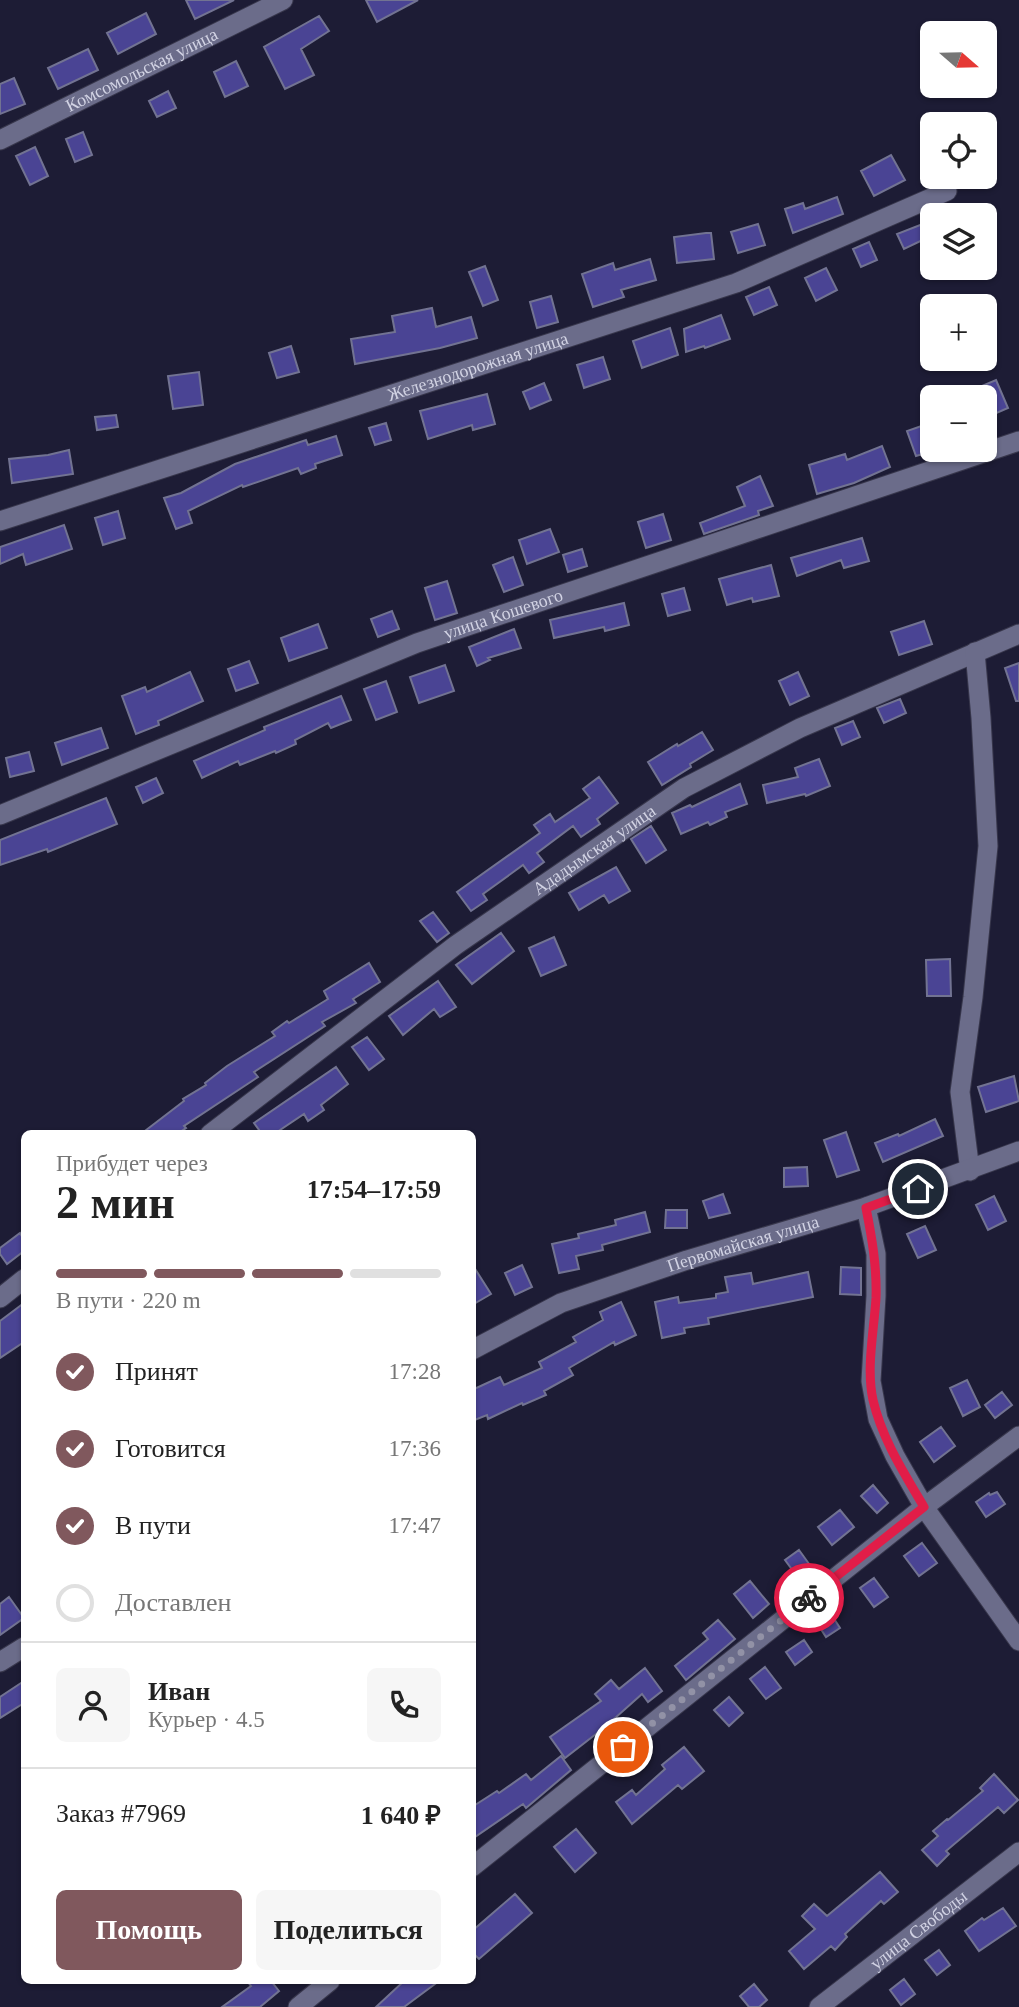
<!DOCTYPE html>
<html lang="ru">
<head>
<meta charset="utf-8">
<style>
	body { margin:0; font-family:"Times New Roman",serif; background:#f6f6f6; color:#222; height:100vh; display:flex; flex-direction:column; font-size:26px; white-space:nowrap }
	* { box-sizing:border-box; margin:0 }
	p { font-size:23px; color:#767676 }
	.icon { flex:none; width:38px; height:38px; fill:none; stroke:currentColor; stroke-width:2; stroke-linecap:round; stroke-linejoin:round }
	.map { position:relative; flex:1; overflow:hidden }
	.sheet { position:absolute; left:21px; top:1130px; width:455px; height:854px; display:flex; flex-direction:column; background:#fff; border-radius:10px; box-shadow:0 2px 5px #0004 }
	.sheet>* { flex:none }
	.needle { width:46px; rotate:110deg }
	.fabs { position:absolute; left:920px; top:21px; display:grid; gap:14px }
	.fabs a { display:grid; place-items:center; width:77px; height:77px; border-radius:10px; background:#fff; box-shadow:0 2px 5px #0004; font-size:35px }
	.pin { position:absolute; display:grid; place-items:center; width:60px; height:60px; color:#fff; margin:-30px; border:4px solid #fff; border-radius:50%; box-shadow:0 2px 7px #0007 }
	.courier { position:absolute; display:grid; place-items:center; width:70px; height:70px; margin:-35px; border:5px solid #e11d48; border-radius:50%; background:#fff; color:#222; box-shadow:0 2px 9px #0007 }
	.overview em { font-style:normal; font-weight:700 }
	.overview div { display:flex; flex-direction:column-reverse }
	.overview { display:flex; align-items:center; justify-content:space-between; height:119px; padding:0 35px }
	h1 { font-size:46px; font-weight:700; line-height:52px }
	.bar { display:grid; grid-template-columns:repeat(4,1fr); gap:10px 7px; align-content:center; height:84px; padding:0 35px }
	.bar i { height:9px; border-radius:5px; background:#e0e0e0 }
	.bar .on { background:#80585d }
	.bar p { grid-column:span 4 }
	.line { display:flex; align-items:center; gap:18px; padding:0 35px; border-top:2px solid #e0e0e0 }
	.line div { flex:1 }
	.round { display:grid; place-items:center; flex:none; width:74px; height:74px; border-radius:10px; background:#f6f6f6 }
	ol { padding:0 35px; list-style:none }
	li { display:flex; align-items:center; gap:21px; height:77px }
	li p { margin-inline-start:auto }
	li .icon { padding:7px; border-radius:50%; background:#80585d; color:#fff; stroke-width:4 }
	li:last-child { color:#767676 }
	li i { width:38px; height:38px; border:4px solid #e0e0e0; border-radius:50% }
	.action { display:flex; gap:14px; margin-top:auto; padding:14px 35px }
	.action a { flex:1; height:80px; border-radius:10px; background:#80585d; color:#fff; font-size:28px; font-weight:700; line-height:80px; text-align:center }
	.action a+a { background:#f6f6f6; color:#222 }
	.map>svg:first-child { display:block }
</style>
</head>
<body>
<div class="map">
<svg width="1019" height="2007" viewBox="0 0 1019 2007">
	<rect width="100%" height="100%" fill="#1d1c35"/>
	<path fill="#4a4494" stroke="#727392" stroke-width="2" d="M186,0h48l-39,19z
		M366,0h52l-41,22z
		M146,13l10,21 -38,20 -11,-21z
		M319,16l10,15 -28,18 13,26 -29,14 -21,-42z
		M88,49l10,21 -40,19 -10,-21z
		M236,61l12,25 -23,11 -11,-25z
		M14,78l11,26 -25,10v-30z
		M168,91l8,17 -19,9 -8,-16z
		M83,132l9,23 -17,7 -9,-23z
		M35,147l13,29 -18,9 -14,-29z
		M891,155l14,25 -31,16 -13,-25z
		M837,197l6,17 -50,19 -8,-24 18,-6 2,6z
		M933,220v15l-29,14 -7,-15z
		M758,224l7,21 -27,8 -7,-21z
		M706,233h5l3,26 -37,4 -3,-26z
		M869,242l8,18 -16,7 -8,-18z
		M650,259l6,21 -35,10 3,7 -31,10 -11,-33 31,-11 2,7z
		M485,266l13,34 -15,6 -14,-34z
		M826,268l11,22 -21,11 -11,-23z
		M769,287l8,18 -23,10 -8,-18z
		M551,296l7,26 -21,6 -7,-26z
		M432,308l4,19 35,-10 6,21 -37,10 -85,16 -4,-25 44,-7 -3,-16z
		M721,315l9,24 -25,9 -1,-2 -18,6 -2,-23z
		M670,328l8,27 -36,13 -9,-27z
		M291,346l8,26 -22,6 -8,-25z
		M603,357l7,22 -26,9 -7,-23z
		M199,372l4,33 -30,4 -5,-33z
		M996,380l12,28 -23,10v-21h-29z
		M544,383l7,17 -21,9 -7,-17z
		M487,394l8,30 -22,6 -1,-5 -44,14 -8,-28z
		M116,415l2,12 -21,3 -2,-13z
		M933,422v29l-17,5 -9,-25z
		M386,423l5,17 -16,5 -6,-17z
		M336,436l6,19 -27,9 1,4 -15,6 -3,-6 -55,19 -1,-2 -54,26 4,12 -16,6 -12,-31 17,-5 54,-29 71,-24 2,5z
		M882,446l8,21 -36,16 -37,11 -8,-29 36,-11 2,6z
		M69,450l4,24 -61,9 -3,-24 39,-4z
		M760,476l13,30 -15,5 1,4 -55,19 -4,-11 45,-17 -8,-19z
		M118,511l7,27 -22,7 -8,-27z
		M663,514l8,26 -25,8 -8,-26z
		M64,525l8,24 -46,16 -3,-11 -23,10v-17z
		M550,529l9,23 -32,12 -8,-24z
		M862,538l7,23 -25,7 -3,-8 -44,16 -6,-18z
		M582,549l5,17 -19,6 -5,-17z
		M513,557l10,28 -19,7 -11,-27z
		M771,565l8,31 -26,6 -1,-4 -25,7 -8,-26z
		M447,581l10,32 -22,7 -10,-32z
		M684,588l6,22 -22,6 -6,-22z
		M624,603l5,22 -24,6 -1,-4 -50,11 -4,-18z
		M392,611l7,18 -21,8 -7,-18z
		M924,621l8,23 -33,11 -8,-23z
		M318,624l9,24 -38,13 -8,-23z
		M514,629l7,19 -33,10 2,2 -13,6 -8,-19z
		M249,661l9,22 -22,8 -8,-22z
		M1019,663v38h-3l-11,-33z
		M445,665l9,26 -35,12 -9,-26z
		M190,672l13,29 -45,20 1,4 -23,9 -14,-38 23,-9 2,5z
		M798,672l11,24 -19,9 -11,-24z
		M386,681l11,31 -21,8 -12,-31z
		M341,696l10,24 -20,8 -3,-5 -33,17 1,4 -20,9 -1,-2 -35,14 -2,-4 -36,17 -8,-17 71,-31 -1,-3z
		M900,699l6,14 -22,10 -7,-15z
		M853,721l7,16 -18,8 -7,-17z
		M101,728l7,20 -46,17 -7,-22z
		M702,732l11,18 -23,14 1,3 -29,18 -14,-23 29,-18 1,2z
		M29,752l5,19 -24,6 -4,-19z
		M819,759l11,27 -24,10 -1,-2 -38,9 -4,-18 35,-8 -3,-9z
		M599,777l19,26 -21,16 3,5 -19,13 -8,-11 -36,27 7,9 -15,11 -6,-8 -40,29 4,6 -16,11 -14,-19 83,-59 -6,-8 16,-11 5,8 35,-24 -7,-9z
		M156,778l7,15 -20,10 -7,-16z
		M740,784l7,20 -22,8 2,5 -17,8 -2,-3 -27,12 -9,-21 18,-8 2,2z
		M106,798l11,26 -69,28 -1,-3 -47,16v-25z
		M651,826l15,24 -20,13 -15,-24z
		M616,867l14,24 -21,12 -5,-8 -25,15 -10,-17z
		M433,912l16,21 -12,9 -17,-21z
		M501,933l13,18 -42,33 -16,-19z
		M554,937l12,28 -25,11 -12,-28z
		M950,959l1,37h-24l-1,-36z
		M369,963l11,19 -27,17 3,4 -34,19 3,4 -71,46 4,5 -74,49 2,2 -9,6h-36l43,-33 -1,-2 23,-14 -1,-2 22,-17 48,-30 -3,-4 15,-11 2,2 39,-24 -4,-8z
		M438,981l18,26 -16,10 -6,-8 -31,26 -14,-19z
		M367,1037l17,22 -15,11 -17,-23z
		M336,1067l12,17 -27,21 3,5 -16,11 -4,-7 -30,20h-12l-8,-11z
		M1014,1076l5,25 -33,11 -8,-25z
		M935,1119l8,17 -60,26 -8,-19 23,-9 1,2z
		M846,1132l13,38 -22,7 -13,-37z
		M807,1167l1,19 -24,1v-19z
		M723,1194l7,19 -21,5 -6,-17z
		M994,1196l12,25 -18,9 -12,-25z
		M666,1210h21v18h-22z
		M645,1212l5,20 -48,13 1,5 -27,6 3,13 -20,4 -7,-29 27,-6 -1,-4 38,-9 -1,-5z
		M925,1226l11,24 -18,8 -11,-24z
		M20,1233l4,7v11l-17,13 -7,-10v-6z
		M472,1264l19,30 -19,11z
		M522,1265l10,22 -17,8 -10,-22z
		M841,1267l20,1v27l-21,-1z
		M808,1272l5,25 -105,21 1,6 -25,4 1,5 -23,5 -7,-36 23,-5 1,6 37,-5v-4l12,-2 -3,-15 26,-4 2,11z
		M621,1302l15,33 -21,10 -1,-3 -45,26 4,7 -29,16 2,4 -23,10 -1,-2 -34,16 -1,-4 -15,6v-31l28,-13 4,8 38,-17 -3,-6 37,-20 -3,-5 30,-17 -3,-8z
		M24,1303v39l-24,16v-37z
		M967,1380l13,27 -17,9 -13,-28z
		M1002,1392l10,13 -17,13 -10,-13z
		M941,1427l14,19 -21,16 -14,-20z
		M873,1485l15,18 -11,10 -16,-17z
		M997,1492l8,12 -19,13 -10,-15 13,-9 1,2z
		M840,1510l14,17 -22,18 -14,-18z
		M922,1543l15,20 -18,13 -15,-20z
		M799,1550l13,18 -13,11 -14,-19z
		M874,1578l14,19 -14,10 -14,-19z
		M750,1581l19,23 -16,14 -19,-24z
		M9,1597l15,21 -24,17v-31z
		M831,1614l9,14 -14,9 -9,-14z
		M718,1620l17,19 -49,41 -11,-14 33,-27 -5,-6z
		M804,1640l8,12 -17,13 -9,-13z
		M765,1667l16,21 -15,11 -16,-20z
		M645,1668l17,23 -14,11 -6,-8 -37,33 -40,31 -15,-21 51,-36 -6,-7 16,-14 8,9z
		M24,1681v22l-24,15v-21z
		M729,1697l14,16 -14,13 -15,-16z
		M684,1747l20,24 -22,18 -4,-4 -46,39 -16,-22 16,-12 4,5 29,-26 -3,-4z
		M561,1756l10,14 -45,38 -3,-4 -51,35v-32l25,-16 2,2 27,-19 5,6z
		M994,1774l24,26 -14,13 -6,-6 -52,44 3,3 -12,12 -15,-16 16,-14 -5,-5 14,-12 1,1 35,-29 -3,-3z
		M576,1829l20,24 -21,19 -21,-25z
		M880,1872l18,20 -14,12 -3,-3 -36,33 2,3 -12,13 -4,-4 -27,23 -15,-18 26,-22 -13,-13 12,-12 13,12z
		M515,1894l17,19 -53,46 -7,-7v-21z
		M1003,1908l13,18 -37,25 -14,-20 17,-13 2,2z
		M939,1950l11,15 -13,10 -12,-15z
		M904,1979l11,15 -14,11 -11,-15z
		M247,1981h24l8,10 -19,16h-38l29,-21z
		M404,1981h35l-35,26h-28z
		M754,1984l13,16 -8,7h-10l-9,-11z"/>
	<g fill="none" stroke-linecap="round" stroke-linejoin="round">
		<g stroke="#38374c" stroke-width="21">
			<g id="minor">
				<path id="s1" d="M0,140l283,-140"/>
				<path id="s2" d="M0,521l736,-238 211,-92"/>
				<path id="s3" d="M0,815l417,-172 602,-202"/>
				<path id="s4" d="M210,1134l246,-189 228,-157 116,-60 219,-94"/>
				<path d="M970,1171l-10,-79 13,-95 15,-151 -7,-128 -6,-66"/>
				<path d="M866,1207l10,47v42l-5,85 7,38 17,37 29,51 95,134"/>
				<path d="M0,1298l24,-19"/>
				<path id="s5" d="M472,1350l89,-47 126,-43 179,-53 153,-56"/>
				<path d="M0,1662l24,-15"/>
				<path d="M472,1867l452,-360 95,-71"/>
				<path d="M298,2007l32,-26"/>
				<path id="s6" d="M819,2007l200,-155"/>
			</g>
		</g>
		<use href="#minor" stroke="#6b6c8a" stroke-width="19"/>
	</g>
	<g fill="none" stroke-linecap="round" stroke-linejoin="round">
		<path stroke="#9292a6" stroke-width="7" stroke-dasharray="0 12.6" d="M623,1747l186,-149"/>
		<path stroke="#e11d48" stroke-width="9" d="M809,1598l115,-91c-20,-34 -42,-68 -51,-107 -7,-32 1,-69 3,-102 1,-31 -4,-60 -10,-90l52,-19"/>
	</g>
	<g text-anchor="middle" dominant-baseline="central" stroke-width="5" stroke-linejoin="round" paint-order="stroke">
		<g font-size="18" fill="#d1d2e3" stroke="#1d1c35">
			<text stroke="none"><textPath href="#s1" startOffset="158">Комсомольская улица</textPath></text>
			<text stroke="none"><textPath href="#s2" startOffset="502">Железнодорожная улица</textPath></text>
			<text stroke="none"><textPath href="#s3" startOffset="542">улица Кошевого</textPath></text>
			<text stroke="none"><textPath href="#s4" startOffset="478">Ададымская улица</textPath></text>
			<text stroke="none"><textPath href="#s5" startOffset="292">Первомайская улица</textPath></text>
			<text stroke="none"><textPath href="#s6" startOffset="126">улица Свободы</textPath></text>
		</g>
	</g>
</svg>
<div class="fabs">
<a><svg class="needle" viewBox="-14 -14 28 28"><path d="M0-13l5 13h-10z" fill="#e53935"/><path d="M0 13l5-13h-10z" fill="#767676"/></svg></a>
<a><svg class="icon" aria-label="locate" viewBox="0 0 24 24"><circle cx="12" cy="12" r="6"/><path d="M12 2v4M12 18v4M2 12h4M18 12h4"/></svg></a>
<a><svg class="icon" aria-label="layers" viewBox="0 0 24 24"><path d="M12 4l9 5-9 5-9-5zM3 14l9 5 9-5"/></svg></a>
<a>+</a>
<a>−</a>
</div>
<div class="pin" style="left:623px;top:1747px;background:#ea580c"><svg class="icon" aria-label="bag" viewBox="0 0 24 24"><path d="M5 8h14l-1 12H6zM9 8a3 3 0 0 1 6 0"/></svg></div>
<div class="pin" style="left:918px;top:1189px;background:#1f2937"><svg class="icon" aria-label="home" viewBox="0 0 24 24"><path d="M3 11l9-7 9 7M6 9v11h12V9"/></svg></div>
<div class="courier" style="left:809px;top:1598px"><svg class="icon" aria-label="bike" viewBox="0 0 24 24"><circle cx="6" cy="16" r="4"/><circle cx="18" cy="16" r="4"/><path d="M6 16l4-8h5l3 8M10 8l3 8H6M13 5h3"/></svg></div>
<section class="sheet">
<div class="overview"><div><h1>2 мин</h1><p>Прибудет через</p></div><em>17:54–17:59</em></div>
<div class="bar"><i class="on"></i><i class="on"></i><i class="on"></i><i></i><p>В пути · 220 m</p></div>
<ol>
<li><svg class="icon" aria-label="check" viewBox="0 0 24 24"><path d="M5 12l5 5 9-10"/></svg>Принят<p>17:28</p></li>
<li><svg class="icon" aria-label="check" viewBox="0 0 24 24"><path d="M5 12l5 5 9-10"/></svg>Готовится<p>17:36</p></li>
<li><svg class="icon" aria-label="check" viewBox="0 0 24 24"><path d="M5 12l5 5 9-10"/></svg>В пути<p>17:47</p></li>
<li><i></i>Доставлен</li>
</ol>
<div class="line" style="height:126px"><a class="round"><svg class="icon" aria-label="person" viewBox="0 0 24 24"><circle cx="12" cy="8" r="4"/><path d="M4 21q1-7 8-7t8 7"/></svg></a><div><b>Иван</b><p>Курьер · 4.5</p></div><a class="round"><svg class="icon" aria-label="phone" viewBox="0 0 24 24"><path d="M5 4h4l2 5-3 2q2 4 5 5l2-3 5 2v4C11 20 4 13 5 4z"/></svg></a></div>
<div class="line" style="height:91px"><div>Заказ #7969</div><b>1 640 ₽</b></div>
<div class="action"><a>Помощь</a><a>Поделиться</a></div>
</section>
</div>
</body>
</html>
